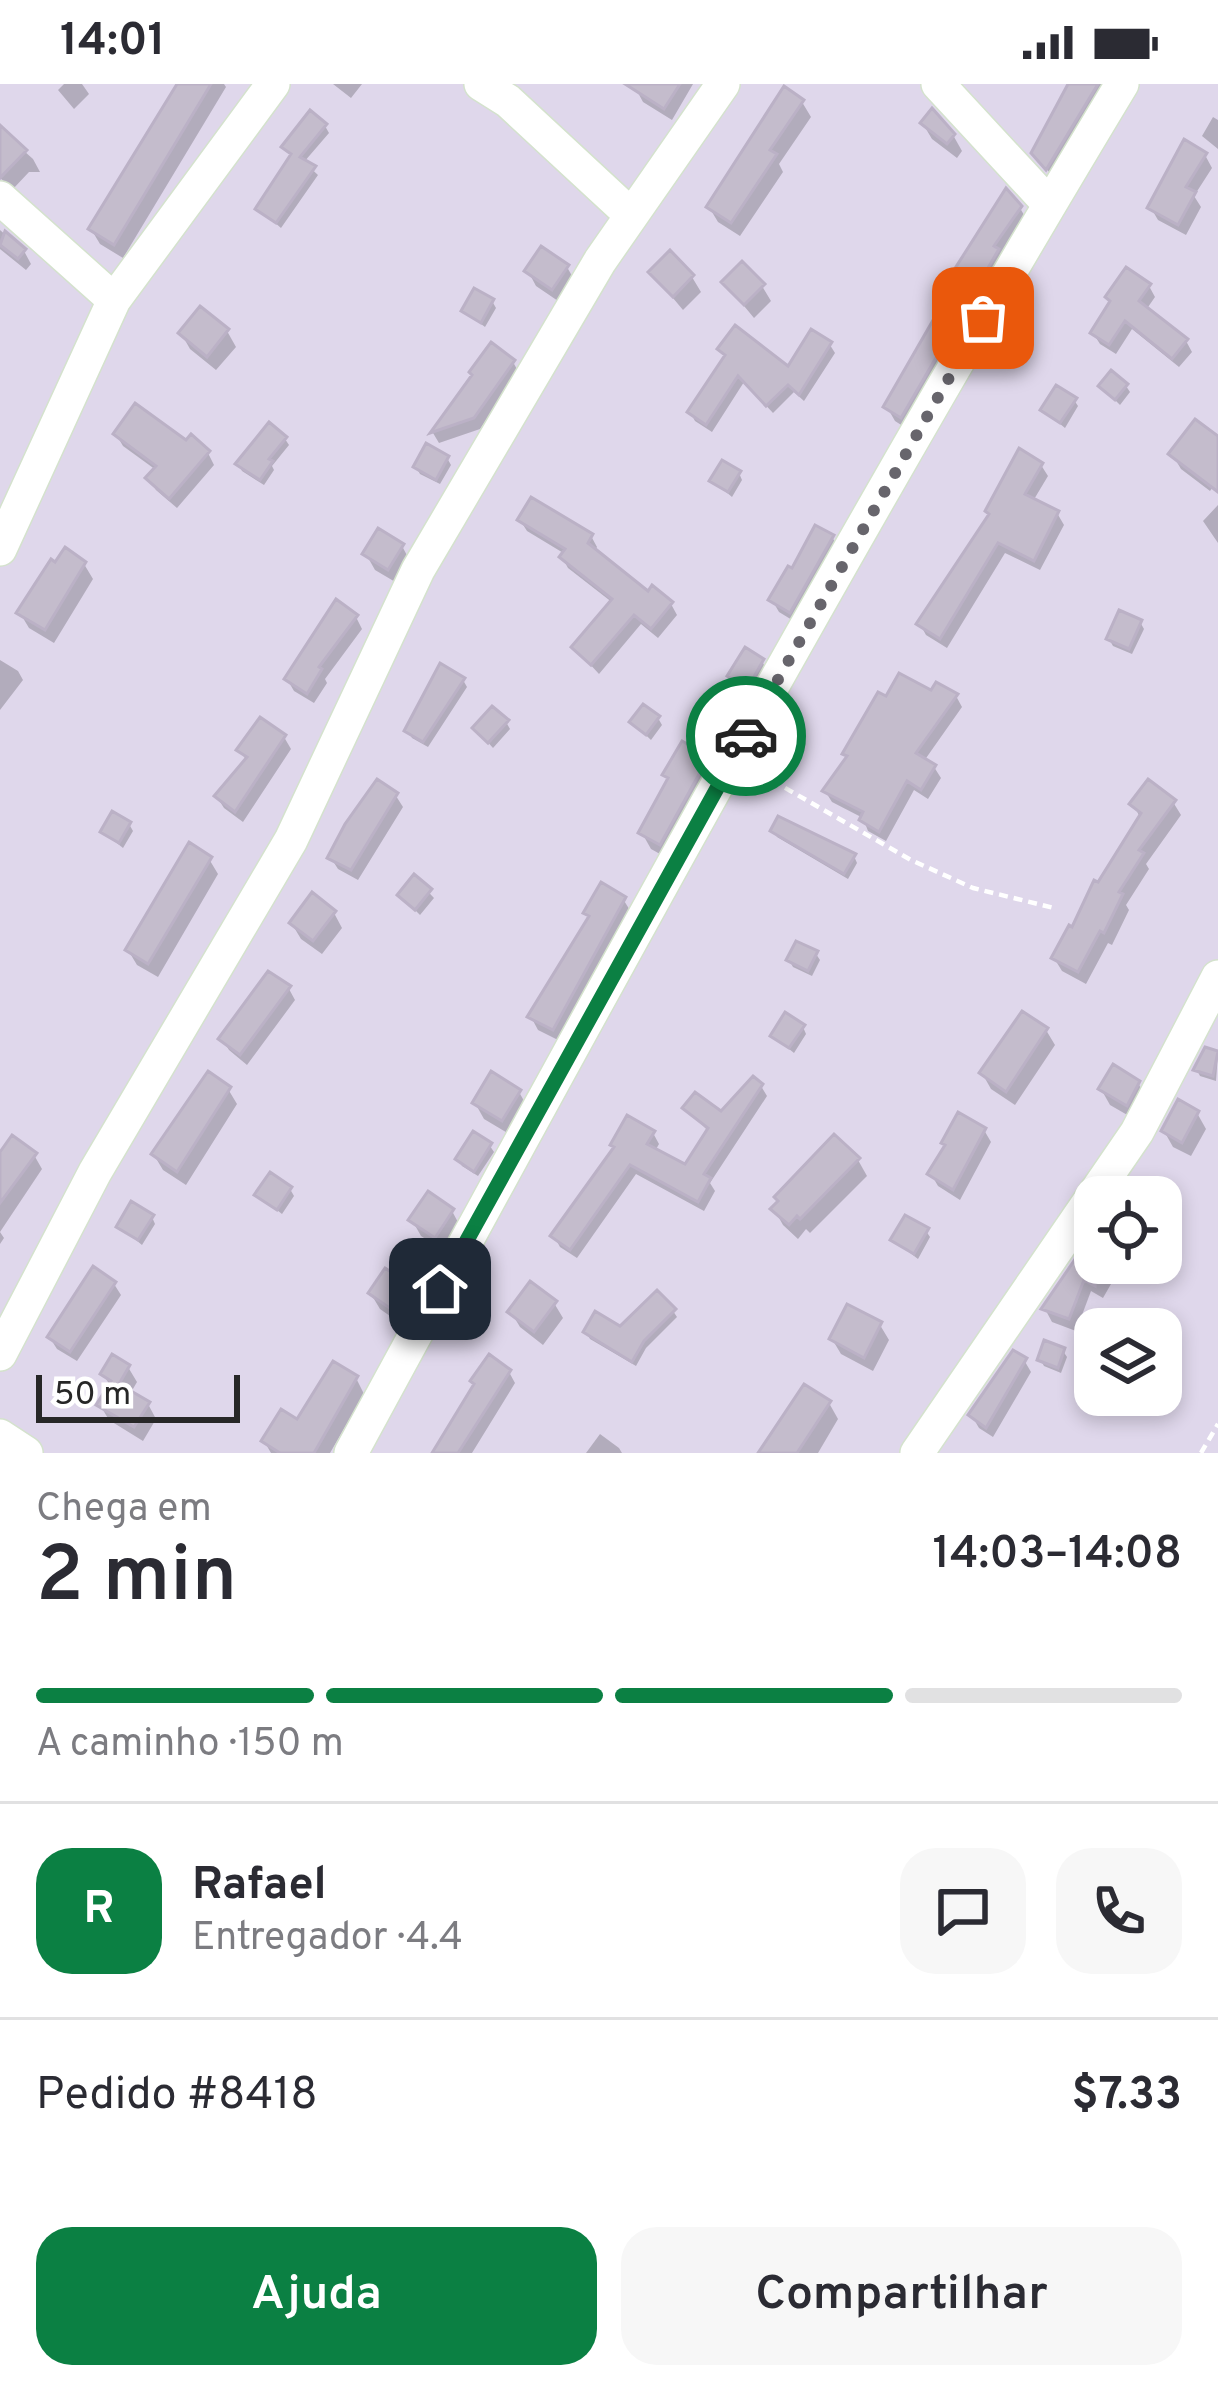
<!DOCTYPE html>
<html lang="pt">
<head>
<meta charset="utf-8">
<style>
	body { margin:0; font-family:Overpass,sans-serif; background:#f7f7f7; color:#2b2b33; height:100vh; display:flex; flex-direction:column; font-size:45px; white-space:nowrap }
	* { box-sizing:border-box; margin:0 }
	p { font-size:39px; color:#7c7c81 }
	.icon { flex:none; width:66px; height:66px; fill:none; stroke:currentColor; stroke-width:2; stroke-linecap:round; stroke-linejoin:round }
	.map { position:relative; height:1369px; overflow:hidden }
	.drawer { display:flex; flex-direction:column; background:#fff; flex:1 }
	.drawer>* { flex:none }
	.fabs { position:absolute; left:1074px; top:1092px; display:grid; gap:24px }
	.fabs a { display:grid; place-items:center; width:108px; height:108px; border-radius:24px; background:#fff; box-shadow:0 6px 18px #0003; font-size:60px }
	.scale { position:absolute; left:36px; bottom:30px; width:204px; box-sizing:border-box; padding-left:12px; border:6px solid #272727; border-top:0; font-size:33px; line-height:42px; white-space:nowrap; color:#272727; -webkit-text-stroke:9px #fff; paint-order:stroke }
	.pin { position:absolute; display:grid; place-items:center; width:102px; height:102px; color:#fff; margin:-51px; border-radius:24px; box-shadow:0 6px 18px #0006 }
	.courier { position:absolute; display:grid; place-items:center; width:120px; height:120px; margin:-60px; border:9px solid #0b8043; border-radius:50%; background:#fff; color:#222; box-shadow:0 3px 15px #0007 }
	.overview em { font-style:normal; font-weight:600 }
	.overview div { display:flex; flex-direction:column-reverse }
	.overview { display:flex; align-items:center; justify-content:space-between; height:204px; padding:0 36px }
	h1 { font-size:78px; font-weight:600; line-height:90px }
	.bar { display:grid; grid-template-columns:repeat(4,1fr); gap:18px 12px; align-content:center; height:144px; padding:0 36px }
	.bar i { height:15px; border-radius:9px; background:#e1e1e2 }
	.bar .on { background:#0b8043 }
	.bar p { grid-column:span 4 }
	.line { display:flex; align-items:center; gap:30px; padding:0 36px; border-top:3px solid #e1e1e2 }
	.line div { flex:1 }
	.round { display:grid; place-items:center; flex:none; width:126px; height:126px; border-radius:36px; background:#f7f7f7 }
	.primary-button { display:flex; gap:24px; margin-top:auto; padding:24px 36px }
	.primary-button a { flex:1; height:138px; border-radius:36px; background:#0b8043; color:#fff; font-size:48px; font-weight:600; line-height:138px; text-align:center }
	.primary-button a+a { background:#f7f7f7; color:#2b2b33 }
	.status { display:flex; justify-content:space-between; align-items:center; height:84px; padding:0 60px; background:#fff; direction:ltr }
	.status svg { height:33px; fill:currentColor }
	.map>svg:first-child { display:block }
</style>
</head>
<body>
<div class="status"><b>14:01</b><svg viewBox="0 0 49 12"><path d="M0 12V9h3v3zM5 12V6h3v6zM10 12V3h3v9zM15 12V0h3v12zM26 1h20v11H26zM47 4h2v5h-2z"/></svg></div>
<div class="map">
<svg width="1218" height="1369" viewBox="0 0 1218 1369">
	<rect width="100%" height="100%" fill="#dfd7eb"/>
	<path fill="#0003" d="M64,0h18l7,10 -15,15 -16,-19z
		M179,0h45l2,3 -103,171 -23,-14 -9,-15z
		M333,0h29l-11,14z
		M639,0h54l-21,36 -29,-18 -7,-13z
		M1081,0h25l-55,90 -13,-14z
		M802,18l9,15 -32,47 4,8 -43,64 -22,-14 -9,-15z
		M1213,33l5,3v29l-16,-13z
		M923,40l30,11 9,16 -5,7 -25,-19z
		M325,42l4,7 -25,29 14,13 -37,53 -22,-19 34,-52 -8,-10z
		M6,51l27,24 7,13h-11l-16,17 -13,-11v-36z
		M1205,71l7,13 -18,28 7,11 -15,28 -28,-15 -7,-12z
		M1020,124l8,14 -119,208 -14,-9 -8,-14 52,-91z
		M0,146l24,21 7,13 -5,6 -26,-21z
		M567,183l9,16 -15,20 -25,-17 -8,-15z
		M652,189l40,4 9,15 -18,18z
		M725,199l37,3 9,15 -17,17z
		M1149,202l6,11 -9,13 40,31 6,11 -13,15 -47,-38 -16,25 -16,-10 -7,-11z
		M492,217l4,7 -11,19 -21,-16z
		M227,247l9,16 -20,23 -26,-21 -9,-16z
		M830,261l5,8 -31,48 -10,-9 -21,21 -29,-31 -32,50 -17,-11 -5,-9 36,-54 -5,-9 68,22z
		M513,278l6,11 -39,56 -41,14 -6,-10 42,-56z
		M1126,302l4,6 -10,13 -18,-18z
		M1074,316l4,6 -13,22 -22,-18z
		M116,350l71,10 21,9 6,12 -37,43 -21,-18 -7,-11 7,-9 -33,-24z
		M285,355l4,6 -17,21 2,4 -10,15 -22,-14 -3,-6z
		M1218,356v40l-8,11 -29,-22 -9,-15z
		M447,374l4,7 -11,19 -20,-10 -4,-7z
		M1041,381l7,11 -15,25 24,12 7,12 -24,45 -35,-17 -58,95 -21,-13 -6,-11z
		M739,389l3,7 -10,17 -19,-16z
		M1218,421v38l-15,-22z
		M520,436l71,16 6,11 -3,5 54,43 23,9 6,11 -19,23 -17,-14 -42,50 -24,-26 38,-45 -45,-35 -6,-11 3,-3 -38,-23z
		M832,453l7,12 -42,74 -18,-11 -7,-12z
		M402,462l8,15 -13,22 -22,-13 -9,-16z
		M84,480l9,15 -39,64 -25,-15 -9,-15z
		M356,533l6,12 -37,50 2,4 -13,20 -20,-12 -7,-12z
		M1140,538l4,7 -12,25 -19,-8 -4,-7z
		M0,576l18,11 5,9 -23,30z
		M762,577l8,16 -9,17 -22,-14v7l19,12 -2,3 -16,-10 -9,-16z
		M463,596l4,7 -39,60 -16,-9 -4,-7z
		M932,610l24,2 6,11 -38,54 10,6 7,11 -13,21 -14,-9 -28,51 -18,-10 -5,-13 -31,-16 -7,-11 24,-32 -4,-5 43,-54z
		M658,634l4,7 -11,15 -19,-18z
		M506,638l4,7 -17,19 -17,-19z
		M284,653l7,12 -48,73 -19,-14 -7,-11 30,-35 -7,-12z
		M707,675l9,15 -47,85 -18,-10 -9,-16 27,-51 -3,-7z
		M396,712l7,11 -45,73 -20,-11 -7,-11z
		M1173,718l8,13 -35,49 3,5 -23,36 3,5 -17,35 -4,-2 -22,41 -24,-13 -8,-13 87,-139 -8,-15z
		M129,740l4,7 -10,17 -20,-16z
		M774,747l80,25 3,7 -9,16 -71,-42z
		M209,775l9,15 -60,103 -21,-12 -9,-15z
		M415,794l19,20 -14,17 -20,-20z
		M623,815l8,13 -71,129 -22,-11 -7,-13 59,-98 -4,-6z
		M334,829l8,15 -20,26 -21,-15 -9,-15z
		M816,870l4,6 -8,16 -19,-9 -4,-7z
		M289,905l6,11 -48,65 -18,-15 -7,-11z
		M803,943l3,7 -12,19 -21,-17z
		M1046,946l9,15 -40,60 -24,-16 -9,-16z
		M1207,966l11,4 -2,27 -16,-5 -3,-6z
		M1138,999l9,16 -11,21 -26,-15 -9,-16z
		M761,1002l6,10 -57,87 5,8 -11,20 -68,-37 -59,84 -17,-11 -6,-11 99,-103 6,11 -4,7 31,17 23,-36 -23,-24 36,7z
		M228,1005l9,15 -51,81 -23,-15 -9,-15z
		M519,1008l9,16 -17,27 -27,-16 -9,-16z
		M1197,1029l9,16 -15,27 -18,-9 -9,-16z
		M984,1046l7,12 -31,58 -22,-14 -7,-12z
		M834,1055l24,21 9,16 -57,57 -4,-4 -8,10 -15,-14 -9,-16z
		M490,1062l4,6 -16,24 -16,-10 -4,-7z
		M34,1071l8,14 -42,63 4,6 -4,6v-84z
		M290,1105l4,7 -12,18 -24,-19z
		M452,1127l8,15 -16,25 -23,-15 -9,-16z
		M152,1133l3,7 -13,21 -22,-18z
		M926,1147l4,6 -12,22 -25,-19z
		M1095,1152v27h20l4,7 -16,28 -12,-7 -15,40 -24,-9 -7,-13z
		M114,1200l7,11 -44,66 -20,-12 -7,-11z
		M406,1201l9,16 -15,22 -20,-14 -9,-15z
		M554,1219l9,15 -20,27 -23,-18 -9,-15z
		M673,1227l4,6 -31,31 -10,18 -46,-27 -4,-7 35,-2z
		M880,1241l9,15 -16,31 -32,-17 -9,-15z
		M1063,1267l4,6 -6,16 -17,-7 -4,-7z
		M1024,1276l7,12 -38,65 -14,-9 -7,-12z
		M128,1283l9,15 -7,12 18,10 8,15 -13,22 -34,-21 -9,-15 11,-18 -8,-13z
		M509,1288l6,11 -43,70h-35l16,-26z
		M356,1294l8,16 -34,59h-59l-7,-12 34,-18z
		M805,1304l24,15 9,16 -20,34h-57z
		M600,1350l19,14 3,5h-36z"/>
	<path fill="#c4bccc" stroke="#bbb1c6" stroke-width="3" d="M177,0h34l-97,161 -26,-16z
		M625,0h55l-16,25z
		M1068,0h30l-52,86 -15,-17z
		M784,2l20,14 -34,50 7,4 -46,69 -25,-16z
		M932,24l23,26 -8,10 -27,-21z
		M310,26l17,14 -27,33 16,9 -40,57 -21,-14 36,-55 -10,-7z
		M0,41l27,25 -27,28z
		M1184,55l23,14 -21,34 10,5 -18,33 -31,-17z
		M1006,104l16,18 -28,40 5,3 -98,169 -18,-11 53,-92 22,-43 -4,-2z
		M5,147l21,18 -8,10 -18,-14z
		M541,162l28,19 -17,25 -28,-19z
		M670,166l24,25 -21,22 -25,-25z
		M742,177l23,23 -21,21 -23,-23z
		M1126,183l25,17 -12,17 49,38 -16,20 -47,-38 -16,24 -19,-12 20,-32 -5,-4z
		M474,204l20,11 -13,24 -20,-12z
		M200,222l29,23 -22,28 -29,-24z
		M735,241l53,41 23,-37 21,13 -33,53 -11,-10 -22,21 -28,-30 -32,49 -19,-13 38,-57 -8,-6z
		M491,258l24,18 -41,58 -44,15 42,-58 -3,-3z
		M1111,286l17,14 -13,16 -17,-14z
		M1056,301l21,13 -17,25 -20,-13z
		M135,319l51,37 5,-6 19,17 -41,48 -24,-21 11,-12 -43,-32z
		M1195,335l23,17v56l-50,-38z
		M269,338l18,15 -18,22 4,2 -13,19 -25,-16z
		M426,359l23,13 -13,24 -23,-13z
		M1019,364l24,15 -18,31 34,17 -25,50 -36,-18 -58,96 -24,-15 73,-110 -4,-3z
		M722,376l19,11 -13,21 -19,-11z
		M531,413l62,37 -5,9 60,48 4,-6 21,17 -22,27 -17,-14 -43,50 -20,-18 41,-48 -53,-42 6,-8 -48,-29z
		M815,441l19,10 -44,78 -22,-13 20,-34 4,2z
		M378,444l26,16 -16,26 -26,-16z
		M65,463l21,15 -41,68 -29,-17 35,-54 4,3z
		M336,515l22,16 -39,52 3,2 -15,25 -23,-15z
		M1119,526l23,10 -13,29 -23,-10z
		M745,563l19,12 -17,30 -20,-13z
		M440,579l25,15 -42,64 -19,-11z
		M899,589l32,17 5,-8 22,12 -42,59 20,12 -15,25 -14,-9 -28,51 -20,-12 4,-8 -41,-21 25,-35 -5,-2 36,-62 8,4z
		M643,620l17,12 -14,19 -17,-13z
		M492,622l17,14 -21,23 -16,-15z
		M260,633l26,18 -51,77 -21,-16 33,-39 -11,-7z
		M682,657l27,15 -49,89 -22,-12 30,-55 -6,-3z
		M377,695l21,14 -47,77 -24,-12 18,-34z
		M1148,695l28,21 -37,50 5,3 -25,39 4,2 -19,39 -4,-2 -22,41 -27,-14 18,-33 3,2 22,-47 4,2 43,-69 -12,-9z
		M112,727l19,11 -12,21 -19,-11z
		M778,732l78,38 -12,20 -74,-43z
		M189,758l23,15 -64,107 -23,-14z
		M414,790l18,15 -17,21 -18,-15z
		M601,798l25,15 -73,133 -26,-13 62,-101 -6,-3z
		M312,808l24,19 -23,30 -24,-18z
		M796,857l22,10 -10,20 -22,-11z
		M268,887l23,15 -51,69 -22,-16z
		M1022,927l26,17 -42,64 -27,-19z
		M785,928l20,13 -16,23 -19,-12z
		M1205,963l13,4 -5,25 -20,-6z
		M1113,980l27,17 -13,25 -29,-17z
		M208,987l23,16 -54,85 -26,-18z
		M491,987l30,19 -19,31 -30,-18z
		M753,992l10,8 -59,90 7,4 -13,24 -68,-37 -60,85 -20,-14 64,-89 -4,-2 17,-30 28,16 -8,13 38,20 23,-36 -26,-20 13,-16 26,19z
		M1178,1015l21,12 -17,32 -21,-12z
		M958,1028l28,16 -33,62 -26,-16 18,-29 -4,-2z
		M473,1047l19,12 -18,29 -19,-13z
		M834,1050l26,24 -60,61 -3,-3 -8,9 -19,-16 8,-8 -4,-4z
		M12,1051l25,18 -37,50v-51z
		M270,1088l22,15 -15,23 -23,-15z
		M428,1107l26,18 -19,29 -27,-18z
		M131,1117l23,14 -16,25 -22,-13z
		M905,1131l24,13 -15,26 -24,-14z
		M1091,1152l4,3v47l-11,-6 -15,39 -28,-10z
		M93,1182l23,16 -46,70 -23,-15z
		M385,1184l23,15 -17,26 -23,-16z
		M530,1197l27,20 -23,31 -27,-20z
		M657,1206l19,19 -32,32 -12,21 -49,-30 12,-21 25,15z
		M847,1220l35,18 -18,36 -35,-19z
		M1044,1256l21,8 -7,20 -21,-8z
		M1013,1266l14,8 -41,70 -18,-13z
		M112,1270l18,11 -11,19 31,18 -16,25 -38,-22 15,-24 -11,-7z
		M489,1270l22,16 -53,83h-26l42,-69 -4,-3z
		M333,1277l25,15 -44,77h-34l-19,-12 20,-32 16,10z
		M804,1300l27,17 -34,52h-39z"/>
	<g fill="none" stroke-linecap="round" stroke-linejoin="round">
		<g stroke="#d4e2cd" stroke-width="36">
			<path id="minor" d="M481,0l27,17 123,114
				M938,0l111,120
				M0,114l114,102
				M0,465l114,-249 159,-216
				M0,1270l95,-182 196,-332 127,-270 182,-309 123,-177
				M0,1352l26,17
				M351,1369c250,-460 500,-920 771,-1369
				M917,1369l220,-321 81,-155"/>
		</g>
		<path stroke="#fff" stroke-width="4.5" stroke-dasharray="9 6" stroke-linecap="butt" d="M759,689l152,87 62,28 81,20
			M1201,1369l17,-29"/>
		<use href="#minor" stroke="#fff" stroke-width="33"/>
	</g>
	<g fill="none" stroke-linecap="round" stroke-linejoin="round">
		<path stroke="#67656c" stroke-width="12" stroke-dasharray="0 21.6" d="M746,652l237,-418"/>
		<path stroke="#0b8043" stroke-width="15" d="M440,1205l306,-553"/>
	</g>
</svg>
<div class="fabs">
<a><svg class="icon" aria-label="locate" viewBox="0 0 24 24"><circle cx="12" cy="12" r="6"/><path d="M12 2v4M12 18v4M2 12h4M18 12h4"/></svg></a>
<a><svg class="icon" aria-label="layers" viewBox="0 0 24 24"><path d="M12 4l9 5-9 5-9-5zM3 14l9 5 9-5"/></svg></a>
</div>
<div class="scale">50 m</div>
<div class="pin" style="left:983px;top:234px;background:#ea580c"><svg class="icon" aria-label="bag" viewBox="0 0 24 24"><path d="M5 8h14l-1 12H6zM9 8a3 3 0 0 1 6 0"/></svg></div>
<div class="pin" style="left:440px;top:1205px;background:#1f2937"><svg class="icon" aria-label="home" viewBox="0 0 24 24"><path d="M3 11l9-7 9 7M6 9v11h12V9"/></svg></div>
<div class="courier" style="left:746px;top:652px"><svg class="icon" aria-label="car" viewBox="0 0 24 24"><path d="M5 17H2v-5l4-1 3-4h7l3 4 3 1v5h-3M9 17h6M6 11h13"/><circle cx="7" cy="17" r="2"/><circle cx="17" cy="17" r="2"/></svg></div>
</div>
<section class="drawer">
<div class="overview"><div><h1>2 min</h1><p>Chega em</p></div><em>14:03–14:08</em></div>
<div class="bar"><i class="on"></i><i class="on"></i><i class="on"></i><i></i><p>A caminho · 150 m</p></div>
<div class="line" style="height:216px"><b class="round" style="background:#0b8043;color:#fff">R</b><div><b>Rafael</b><p>Entregador · 4.4</p></div><a class="round"><svg class="icon" aria-label="chat" viewBox="0 0 24 24"><path d="M4 5h16v11H9l-5 4z"/></svg></a><a class="round"><svg class="icon" aria-label="phone" viewBox="0 0 24 24"><path d="M5 4h4l2 5-3 2q2 4 5 5l2-3 5 2v4C11 20 4 13 5 4z"/></svg></a></div>
<div class="line" style="height:156px"><div>Pedido #8418</div><b>$7.33</b></div>
<div class="primary-button"><a>Ajuda</a><a>Compartilhar</a></div>
</section>
</body>
</html>
